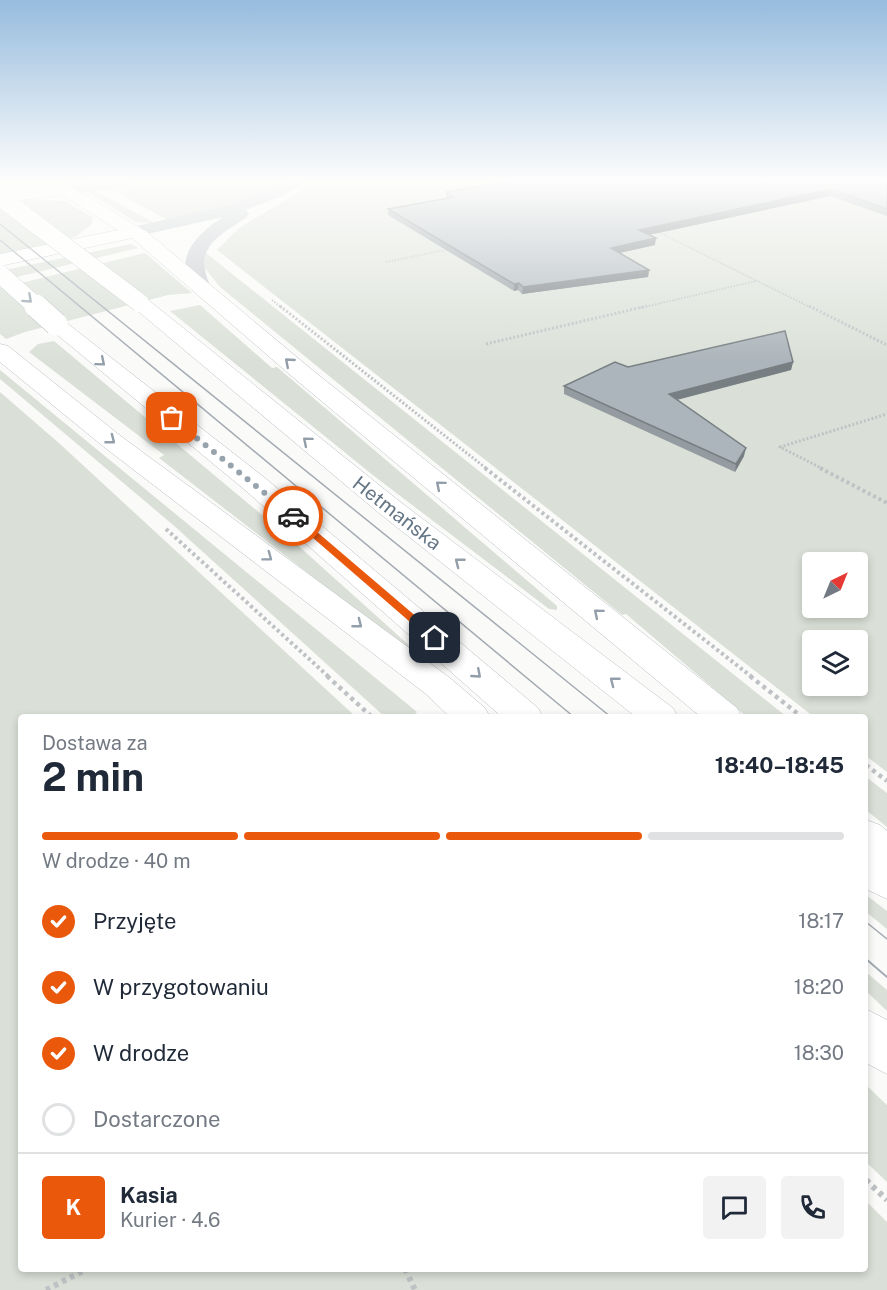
<!DOCTYPE html>
<html lang="pl">
<head>
<meta charset="utf-8">
<style>
	body { margin:0; font-family:"Public Sans",sans-serif; background:#f2f2f3; color:#1f2937; height:100vh; display:flex; flex-direction:column; font-size:22px; white-space:nowrap }
	* { box-sizing:border-box; margin:0 }
	p { font-size:20px; color:#747a83 }
	.icon { flex:none; width:33px; height:33px; fill:none; stroke:currentColor; stroke-width:2; stroke-linecap:round; stroke-linejoin:round }
	.map { position:relative; flex:1; overflow:hidden }
	.drawer { position:absolute; left:18px; top:714px; width:850px; height:558px; display:flex; flex-direction:column; background:#fff; border-radius:6px; box-shadow:0 3px 9px #0003 }
	.drawer>* { flex:none }
	.needle { width:39px; rotate:43deg }
	.fabs { position:absolute; left:802px; top:552px; display:grid; gap:12px }
	.fabs a { display:grid; place-items:center; width:66px; height:66px; border-radius:6px; background:#fff; box-shadow:0 3px 9px #0003; font-size:30px }
	.pin { position:absolute; display:grid; place-items:center; width:51px; height:51px; color:#fff; margin:-26px; border-radius:12px; box-shadow:0 3px 9px #0006 }
	.courier { position:absolute; display:grid; place-items:center; width:60px; height:60px; margin:-30px; border:4px solid #ea580c; border-radius:50%; background:#fff; color:#222; box-shadow:0 2px 8px #0007 }
	.summary em { font-style:normal; font-weight:700 }
	.summary div { display:flex; flex-direction:column-reverse }
	.summary { display:flex; align-items:center; justify-content:space-between; height:102px; padding:0 24px }
	h1 { font-size:39px; font-weight:700; line-height:45px }
	.bar { display:grid; grid-template-columns:repeat(4,1fr); gap:9px 6px; align-content:center; height:72px; padding:0 24px }
	.bar i { height:8px; border-radius:4px; background:#e0e1e3 }
	.bar .on { background:#ea580c }
	.bar p { grid-column:span 4 }
	.line { display:flex; align-items:center; gap:15px; padding:0 24px; border-top:2px solid #e0e1e3 }
	.line div { flex:1 }
	.round { display:grid; place-items:center; flex:none; width:63px; height:63px; border-radius:6px; background:#f2f2f3 }
	ol { padding:0 24px; list-style:none }
	li { display:flex; align-items:center; gap:18px; height:66px }
	li p { margin-inline-start:auto }
	li .icon { padding:6px; border-radius:50%; background:#ea580c; color:#fff; stroke-width:4 }
	li:last-child { color:#747a83 }
	li i { width:33px; height:33px; border:3px solid #e0e1e3; border-radius:50% }
	.map>svg:first-child { display:block }
</style>
</head>
<body>
<div class="map">
<svg width="887" height="1290" viewBox="0 0 887 1290">
	<rect width="100%" height="100%" fill="#fafaf8"/>
	<path fill="#dae0d7" fill-rule="evenodd" d="M155,182h126l-39,21 -74,17 -60,-32z
		M316,182h571v590l-21,-16v-39h-52l-597,-467 22,-22zM813,562h45v46h-45zM813,640h45v46h-45z
		M94,190l60,33 -18,-1 -47,-29z
		M28,199l37,2 27,16v7l-17,13 -75,18v-53z
		M131,244l7,4 -138,33v-10z
		M145,253l47,40 -24,2 -143,37 -19,7 -6,-5v-46z
		M206,253l581,464h-40l-121,-103 -4,1 -402,-328 -16,-20z
		M200,305l72,63 5,-1 280,239v4l-8,-1 -175,-133 -204,-165z
		M54,341l239,200 138,124h-4l-268,-207 5,-3 -135,-103 9,-8z
		M0,370l417,342 -2,2 3,3h-33l-213,-193 -172,-145z
		M0,392l60,52 296,273h-335v552h845v-68l21,21v68h-887z
		M866,777l21,16v34l-21,-17z
		M866,895l21,16v18l-21,-17z
		M866,972l21,18v21l-21,-20z
		M866,1085l21,20v77l-21,-20z"/>
	<g fill="none" stroke-linecap="round" stroke-linejoin="round">
		<g stroke="#b8bdc2" stroke-width="1">
			<path id="secondary" d="M44,182h19l84,50 164,137 426,339 5,9h-41l-406,-338 -163,-141 -132,28v-12l118,-24 -56,-35 -62,8v-10l49,-6z
				M140,297l7,2 252,202 274,207 5,9h-42l-257,-204 -246,-206 -3,-4 3,-4z
				M56,318l7,2 202,158 273,230 5,9h-41l-257,-227 -196,-162 -4,-4 4,-4z
				M0,344l8,2 114,91 328,241 35,30 5,9h-40l-24,-23 -322,-247 -104,-85z
				M866,820l14,5 7,6v68l-21,-10z
				M866,1009l21,11v54l-21,-11z"/>
		</g>
		<path stroke="#bfc2c5" stroke-width="2" stroke-dasharray="1.5 1.5" stroke-linecap="butt" d="M656,231l156,77
			M386,262l64,-13
			M272,300l10,8
			M640,308l116,-27"/>
		<path stroke="#bfc2c5" stroke-width="3" stroke-dasharray="2 2" stroke-linecap="butt" d="M280,306l207,163
			M809,306l78,39
			M486,344l161,-38
			M823,469l-43,-22 107,-33"/>
		<path stroke="#bfc2c5" stroke-width="4" stroke-dasharray="3 3" stroke-linecap="butt" d="M485,468l267,209
			M820,468l67,35
			M166,529l163,148"/>
		<path stroke="#bfc2c5" stroke-width="4.5" stroke-dasharray="4 4" stroke-linecap="butt" d="M327,676l45,41
			M750,676l52,41
			M866,765l21,16"/>
		<path stroke="#bfc2c5" stroke-width="6" stroke-dasharray="4.5 4.5" stroke-linecap="butt" d="M866,1180l21,20
			M405,1269l10,21
			M46,1290l41,-21"/>
		<path fill="#c5cace" fill-rule="evenodd" d="M89,182h44l-8,5 -60,8 -8,-5 2,-3z
			M285,182h20l-21,13 -38,15 3,4 -3,4c-28,18 -53,30 -36,67l-3,4h-14c-21,-31 4,-55 30,-72l-89,20 -9,-5 3,-4 105,-24z"/>
		<use href="#secondary" fill="#fff" fill-rule="evenodd"/>
		<path stroke="#a4abb2" stroke-width="1.5" d="M0,224l611,493
			M0,240l574,477
			M866,922l21,17"/>
		<path stroke="#a4abb2" stroke-width="2" d="M866,959l21,18"/>
		<g stroke="#b8bdc2" stroke-width="19" stroke-linecap="butt">
			<path id="secondary-bridge-far1" d="M0,197l140,106
				M0,274l38,34"/>
		</g>
		<g stroke="#b8bdc2" stroke-width="24" stroke-linecap="butt">
			<path id="secondary-bridge" d="M36,306l20,18"/>
		</g>
		<use href="#secondary-bridge-far1" stroke="#fff" stroke-width="18"/>
		<use href="#secondary-bridge" stroke="#fff" stroke-width="23"/>
	</g>
	<path fill="#949ca1" d="M887,182v34l-57,-20 -182,39 7,10 -36,8 30,17 -1,7 -126,17 -4,-4 -4,1 -126,-76v-6l58,-11v-6z
		M793,362l-2,8 -114,30 67,56 -9,16 -171,-78v-8l64,-19z"/>
	<path fill="#787f83" d="M831,189l-1,7 -191,41v-7z
		M656,238l-1,7 -45,10 1,-7z
		M649,270l-1,7 -126,17 1,-7z
		M519,283l-1,7 -4,1v-7z
		M793,362l-2,8 -123,32 1,-8z
		M746,448l-2,8 -9,16 1,-8z"/>
	<path fill="#acb5bb" stroke="#787f83" stroke-width="1.5" d="M506,182h381v27l-56,-20 -192,41 17,8 -45,10 38,22 -126,17 -4,-4 -5,1 -126,-75 66,-12 -8,-5z
		M785,331l8,31 -124,32 77,54 -10,16 -172,-78 51,-24 13,5z"/>
	<defs><path id="oneway-chevron" d="M-2-3.5L2.5 0L-2 3.5" fill="none" stroke-width="1.6" stroke-linecap="round" stroke-linejoin="round" transform="scale(1.5)"/></defs>
	<g stroke="#929ea9">
		<use href="#oneway-chevron" transform="translate(28 299) rotate(42)"/>
		<use href="#oneway-chevron" transform="translate(101 362) rotate(40)"/>
		<use href="#oneway-chevron" transform="translate(289 362) rotate(-139)"/>
		<use href="#oneway-chevron" transform="translate(111 440) rotate(38)"/>
		<use href="#oneway-chevron" transform="translate(307 441) rotate(-140)"/>
		<use href="#oneway-chevron" transform="translate(440 485) rotate(-140)"/>
		<use href="#oneway-chevron" transform="translate(268 557) rotate(37)"/>
		<use href="#oneway-chevron" transform="translate(459 562) rotate(-142)"/>
		<use href="#oneway-chevron" transform="translate(598 613) rotate(-140)"/>
		<use href="#oneway-chevron" transform="translate(358 624) rotate(38)"/>
		<use href="#oneway-chevron" transform="translate(477 674) rotate(41)"/>
		<use href="#oneway-chevron" transform="translate(614 681) rotate(-142)"/>
	</g>
	<linearGradient id="sky" x2="0" y2="1"><stop stop-color="#97bcde"/><stop offset="0.5" stop-color="#fdfdfc"/><stop offset="1" stop-color="#fdfdfc" stop-opacity="0"/></linearGradient>
	<rect width="887" height="362" fill="url(#sky)"/>
	<path fill="#ea580c" d="M290,514h6l143,122v5h-7l-142,-123z"/>
	<g fill="none" stroke-linecap="round" stroke-linejoin="round">
		<path stroke="#98a4ad" stroke-width="6" stroke-dasharray="0 10.8" d="M172,418l121,98"/>
	</g>
	<g text-anchor="middle" dominant-baseline="central" stroke-width="6" stroke-linejoin="round" paint-order="stroke">
		<g font-size="20" fill="#647584" stroke="#fff">
			<text transform="translate(397 513) rotate(38)">Hetmańska</text>
		</g>
	</g>
</svg>
<div class="fabs">
<a><svg class="needle" viewBox="-14 -14 28 28"><path d="M0-13l5 13h-10z" fill="#e53935"/><path d="M0 13l5-13h-10z" fill="#747a83"/></svg></a>
<a><svg class="icon" aria-label="layers" viewBox="0 0 24 24"><path d="M12 4l9 5-9 5-9-5zM3 14l9 5 9-5"/></svg></a>
</div>
<div class="pin" style="left:172px;top:418px;background:#ea580c"><svg class="icon" aria-label="bag" viewBox="0 0 24 24"><path d="M5 8h14l-1 12H6zM9 8a3 3 0 0 1 6 0"/></svg></div>
<div class="pin" style="left:435px;top:638px;background:#1f2937"><svg class="icon" aria-label="home" viewBox="0 0 24 24"><path d="M3 11l9-7 9 7M6 9v11h12V9"/></svg></div>
<div class="courier" style="left:293px;top:516px"><svg class="icon" aria-label="car" viewBox="0 0 24 24"><path d="M5 17H2v-5l4-1 3-4h7l3 4 3 1v5h-3M9 17h6M6 11h13"/><circle cx="7" cy="17" r="2"/><circle cx="17" cy="17" r="2"/></svg></div>
<section class="drawer">
<div class="summary"><div><h1>2 min</h1><p>Dostawa za</p></div><em>18:40–18:45</em></div>
<div class="bar"><i class="on"></i><i class="on"></i><i class="on"></i><i></i><p>W drodze · 40 m</p></div>
<ol>
<li><svg class="icon" aria-label="check" viewBox="0 0 24 24"><path d="M5 12l5 5 9-10"/></svg>Przyjęte<p>18:17</p></li>
<li><svg class="icon" aria-label="check" viewBox="0 0 24 24"><path d="M5 12l5 5 9-10"/></svg>W przygotowaniu<p>18:20</p></li>
<li><svg class="icon" aria-label="check" viewBox="0 0 24 24"><path d="M5 12l5 5 9-10"/></svg>W drodze<p>18:30</p></li>
<li><i></i>Dostarczone</li>
</ol>
<div class="line" style="height:108px"><b class="round" style="background:#ea580c;color:#fff">K</b><div><b>Kasia</b><p>Kurier · 4.6</p></div><a class="round"><svg class="icon" aria-label="chat" viewBox="0 0 24 24"><path d="M4 5h16v11H9l-5 4z"/></svg></a><a class="round"><svg class="icon" aria-label="phone" viewBox="0 0 24 24"><path d="M5 4h4l2 5-3 2q2 4 5 5l2-3 5 2v4C11 20 4 13 5 4z"/></svg></a></div>
</section>
</div>
</body>
</html>
